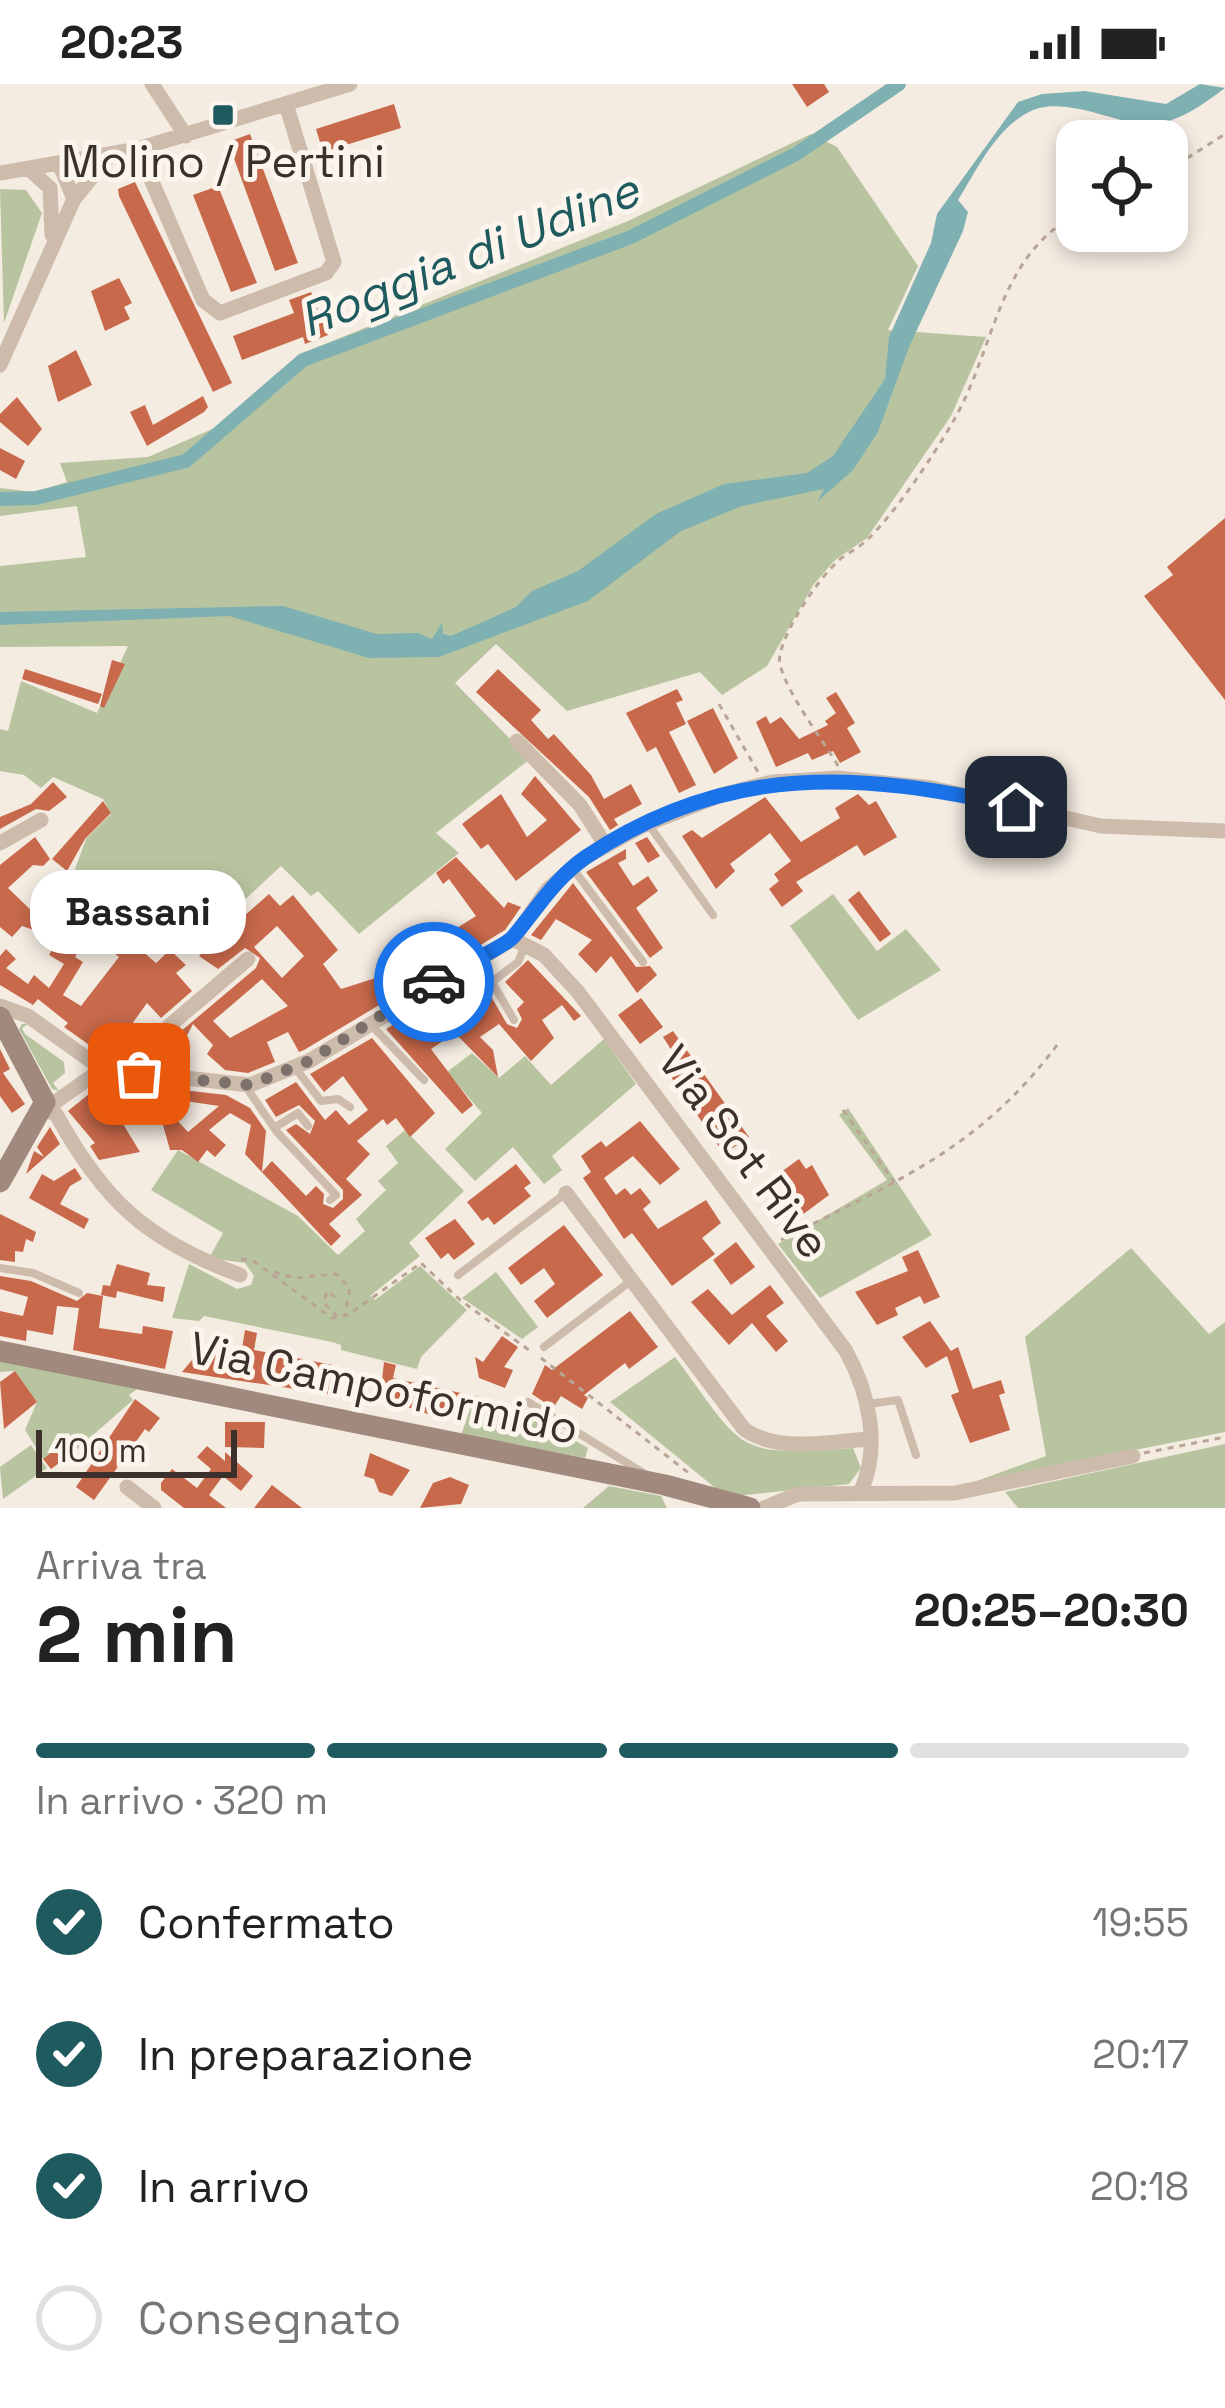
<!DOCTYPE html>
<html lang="it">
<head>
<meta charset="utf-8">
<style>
	body { margin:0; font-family:"Space Grotesk",sans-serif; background:#f2f2f2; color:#222; height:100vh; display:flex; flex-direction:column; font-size:45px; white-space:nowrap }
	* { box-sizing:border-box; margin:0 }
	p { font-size:39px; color:#767676 }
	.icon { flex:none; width:66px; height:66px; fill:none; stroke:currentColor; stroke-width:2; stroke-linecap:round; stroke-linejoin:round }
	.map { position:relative; height:1424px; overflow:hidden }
	.panel { display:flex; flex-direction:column; background:#fff; flex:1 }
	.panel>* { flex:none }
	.fabs { position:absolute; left:1056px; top:36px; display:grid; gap:24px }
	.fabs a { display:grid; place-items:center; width:132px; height:132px; border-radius:24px; background:#fff; box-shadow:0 6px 18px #0003; font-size:60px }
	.scale { position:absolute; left:36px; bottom:30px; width:201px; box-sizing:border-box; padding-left:12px; border:6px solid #3b302b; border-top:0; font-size:33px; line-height:42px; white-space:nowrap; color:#3b302b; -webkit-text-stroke:9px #fbf5ee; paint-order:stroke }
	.pin { position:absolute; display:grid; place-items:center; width:102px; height:102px; color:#fff; margin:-51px; border-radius:24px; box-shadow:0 6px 18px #0006 }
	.courier { position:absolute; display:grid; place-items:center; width:120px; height:120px; margin:-60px; border:9px solid #1a73e8; border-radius:50%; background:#fff; color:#222; box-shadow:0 3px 15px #0007 }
	.bubble { position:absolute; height:84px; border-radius:36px; background:#fff; box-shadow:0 6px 18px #0003; font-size:39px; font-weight:700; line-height:84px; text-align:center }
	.head em { font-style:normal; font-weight:700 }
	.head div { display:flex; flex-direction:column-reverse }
	.head { display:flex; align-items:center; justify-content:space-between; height:204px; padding:0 36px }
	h1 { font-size:78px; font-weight:700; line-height:90px }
	.bar { display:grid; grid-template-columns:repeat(4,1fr); gap:18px 12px; align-content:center; height:144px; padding:0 36px }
	.bar i { height:15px; border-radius:9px; background:#e0e0e0 }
	.bar .current { background:#1f5a5e }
	.bar p { grid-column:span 4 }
	ol { padding:0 36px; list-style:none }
	li { display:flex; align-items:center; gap:36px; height:132px }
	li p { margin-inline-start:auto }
	li .icon { padding:12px; border-radius:50%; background:#1f5a5e; color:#fff; stroke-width:4 }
	li:last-child { color:#767676 }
	li i { width:66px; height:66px; border:6px solid #e0e0e0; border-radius:50% }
	.status { display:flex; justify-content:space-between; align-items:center; height:84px; padding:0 60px; background:#fff; direction:ltr }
	.status svg { height:33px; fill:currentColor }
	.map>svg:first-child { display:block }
</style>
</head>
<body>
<div class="status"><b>20:23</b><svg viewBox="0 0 49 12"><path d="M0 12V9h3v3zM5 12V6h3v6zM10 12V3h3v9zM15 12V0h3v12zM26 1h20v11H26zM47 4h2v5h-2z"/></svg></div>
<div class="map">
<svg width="1225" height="1424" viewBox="0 0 1225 1424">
	<rect width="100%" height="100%" fill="#f4ebe1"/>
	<path fill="#b8c4a0" d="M811,50l26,13 81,119 -30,64 98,7 -35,79 -84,122 -32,22 -21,24 -47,82 -45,29 -22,-23 -133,39 -71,-67 -41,39 75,76 -94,74 23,20 -100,81 -41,-43 -7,5 -30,-30 -91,85 -35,-34 -14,13 -29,-19 -38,-39 12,-33 25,-25 -8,-15 -50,-22 -12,11 -17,-13 -24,-4v-42l8,2 13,-50 76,32 31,-67 -128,1v-81l86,-9 -9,-51 -77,10v-28l34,4 33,-10 -7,-19 88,-6 69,-30 81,-72 330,-134z
		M0,105l26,1 16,23 -38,110z
		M833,810l44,57 29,-22 35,41 -83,50 -68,-94z
		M28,940l-6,4 3,6 39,28 1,11 -12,10 6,8 -7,-2 -33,-60 3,-5z
		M604,955l32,45 -84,72 10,14 -18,14 -31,-37 -38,34 -30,-32 37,-36 -35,-41 25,-19 27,25 26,-22 26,29z
		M848,1024l84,127 -112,63 -42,-54 109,-64 -48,-65z
		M405,1046l59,61 -55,52 11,13 -50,40 5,4 45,-34 47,44 -46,47 -4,12 -76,-19v-5l-9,-3 -128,-26 -5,5 -27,-3 17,-54 48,25 14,-4 3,-9 -9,-13 -36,-5 14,-25 -72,-43 27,-40 120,66 40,39 27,-24 -9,-12 30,-29 -8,-9 20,-18 -12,-17z
		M1131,1164l78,86 16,-12v110l-251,50 72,-26 -21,-119z
		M496,1188l42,55 -16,12 -60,-41z
		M675,1273c70,94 57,100 178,91l8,20 -12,16 -113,12 -17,-5 -109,-89z
		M0,1276l137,29 -8,6 4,5 -63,55 -7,-10 -20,14 -18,-29 12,-28 -22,-31 -15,1z
		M475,1311l57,21 56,32 -3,10 -124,-23z
		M1225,1360v64h-207l-13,-16z
		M31,1361l16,23 -44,31 -3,-32z
		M609,1402l52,10 6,12h-84z"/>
	<path fill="#7fb0b2" d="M1200,0l25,4c-22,16 -47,36 -76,36 -35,0 -85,-30 -120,-12 -34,17 -52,58 -71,88l10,12 -5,19 -54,116 -31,85 -25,38 -35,31 6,-12 -82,17 -61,25 -93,70 -149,56 -70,1 -140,-42 -229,9v-13l283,-6 94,28 41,-1 14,6 10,-16 1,11 8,2 65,-29 16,-16 46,-20 78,-57 68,-30 83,-11 26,-17 52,-77 4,-42 42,-94 6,-29 81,-112 24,-8 43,-3 81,13z"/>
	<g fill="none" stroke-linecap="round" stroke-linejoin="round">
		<path stroke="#7fb0b2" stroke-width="14" d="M0,415l36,-1 150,-37 117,-101 328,-123 165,-83 103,-70"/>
	</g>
	<path fill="#c8694b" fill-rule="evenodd" d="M792,0h32l5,8 -22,15z
		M394,20l7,24 -78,24 -7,-23z
		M250,50l48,129 -23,8 -47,-129z
		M135,98l97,201 -19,9 -94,-196 -1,-7z
		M218,102l39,97 -26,9 -38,-97z
		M119,194l13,25 -8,4 6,12 -25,12 -14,-40z
		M311,208l17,43 -23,9 -2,-7 -61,23 -9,-24 61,-23 -5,-13z
		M76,266l16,35 -34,17 -10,-36z
		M203,312l5,11 -4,5 -57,34 -17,-34 15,-7 8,20z
		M17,313l25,32 -14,17 -28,-24v-8z
		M0,364l25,13 -9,18 -16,-9z
		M1225,434v182l-81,-104 29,-21 -6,-8z
		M112,576l13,4 -21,44 -4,-2z
		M25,585l77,25 -4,10 -76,-25z
		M498,585l43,41 -10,10 17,19 6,-5 37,41 13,24 27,-15 11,20 -28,15 4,6 -8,5 -21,-33 -113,-105z
		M677,605l6,11 -7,3 10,21 -17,8 27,53 -17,8 -23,-46 -9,5 -21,-39z
		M836,608l19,31 -8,5 14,24 -21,11 -7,-12 -21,9 -4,-7 -32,14 -20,-45 10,-6 4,8 11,-7 18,22 29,-14 -3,-4 11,-8 -10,-15z
		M713,624l25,50 -24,16 -27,-53z
		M535,692l46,54 -65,51 -28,-37 -7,5 -19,-25 39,-30 26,43 20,-17 -26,-26z
		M53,698l14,15 -18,14 -13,-2 -36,20v-12l31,-13z
		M858,710l11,11 7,-4 21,36 -33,19 -7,-11 -61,37 7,9 -21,16 -13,-18 10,-8 -5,-7 17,-13 -21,-28 -40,31 5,7 -19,18 -34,-53 10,-6 10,8 63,-41 36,45 39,-24 -5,-10z
		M103,717l8,12 -26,26 -18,32 -15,-12z
		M35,753l15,22 -7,7 -10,-1 -25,23 29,28 20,-32 22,17 -10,17 -7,-5 -11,23 -29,-10 -10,11 -12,-10v-62z
		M647,753l13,19 -12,7 -13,-20z
		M626,765v10l-8,4 15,23 15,-10 10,15 -22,17 27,40 -13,10 -64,-86z
		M456,773l48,51 4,-6 13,5 -16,23 -31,19 -6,-6 -11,15 -3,-7 -37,22 4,7 -117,70 -5,2 -11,-20 -21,10 8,20 -27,11 -23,-3 -18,-16 6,-9 -20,-21 -15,29 2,-21 76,-64 4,-10 -15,-10 -27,21 -19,-13 70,-62 11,12 13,-11 45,55 -15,14 18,25 57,-18 -10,-13 28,-19 3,3 23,-13 4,6 30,-19 -27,-37 -6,5 -7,-11zM277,842l27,30 -22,22 -28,-31zM262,895l26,27 -58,32 -17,-17z
		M573,799l63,84 14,-1 7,9 -20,18 -26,-37 -15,17 -18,-19 14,-14 -36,-21 -15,21 -10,-5z
		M859,807l32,43 -11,8 -32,-42z
		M98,829l58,50 14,-13 16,15 -10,8 16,18 -31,27 -14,-15 -25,35 32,17 -1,7 -47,-5 -42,-30 4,-4 -30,-24 -5,6 -33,-20v-29l6,-7 10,10 -10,9 22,16 6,-9 15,13 15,-24 -15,-9 9,-15 20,12 -3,5 8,5 -20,33 18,11 38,-49 -34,-28z
		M528,876l53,56 -7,5 -12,-16 -20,15 12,18 -23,23 -32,-37 -19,13 13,13 5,27 -43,-44 -24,16 42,56 -11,9 -76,-85 71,-42 3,5 -18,11 19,25 23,-14 3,-9 -16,-27 7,-4 29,50 10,4 5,-9 -5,-10 7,-7 -19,-20z
		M641,914l22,29 -23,17 -22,-29z
		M673,947l76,106 -25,17 -59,-86 12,-9 -14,-22z
		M372,954l63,75 -25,24 -14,-19 -9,7 -4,-6 -26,22 13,13 -24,25 16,16 -33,29 12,12 -10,10 -86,-92 6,-29 -21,-12 -21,17 17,15 -11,12 -8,-7 -9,12 -16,-12h-12l-7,-25 13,-6 12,13 31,-26 -47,-7 2,13 -24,-1v-8l-44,-7 34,56 -41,8 -9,-14 5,-3 -27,-32 37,-30 121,14 24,13 16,23 -4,41 10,-11 34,35 10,-10 8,8 -1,10 10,4 10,-9v-9l-57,-60 10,-6 14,10 5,-13 -16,-16 -23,12 -11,-17 31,-18 29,38 11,-10 13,15 19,-15 -25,-34 -19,16 -14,-18z
		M0,965l10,20 -7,4 22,31 -13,9 -12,-17z
		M640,1037l40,48 -20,16 -27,-29 -29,22 12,17 9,-7 6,7 9,-7 11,14 -8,7 15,20 48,-29 15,23 -19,15 13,16 -43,32 -40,-53 -8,6 -41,-61 8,-6 -10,-16 20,-15 5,6z
		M50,1043l10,17 -34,30 8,-23 10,6 -7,-10z
		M799,1075l7,10 6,-4 17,30 -31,23 -11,-15 7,-5 -17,-23z
		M516,1080l15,19 -7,5 7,8 -37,29 -6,-8 -6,4 -15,-19z
		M75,1084l7,11 -12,7 -10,18 29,15 -5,10 -55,-31 13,-24 12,7z
		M0,1130l36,18 -3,10 -7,-3 -3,13 -8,-1v11l-15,-2z
		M455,1135l20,25 -21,16 -6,-7 -7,6 -16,-21z
		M564,1141l39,50 -56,43 -13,-17 21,-17 -11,-16 -23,17 -13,-17z
		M736,1158l19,25 -24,18 -18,-25z
		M918,1166l22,47 -16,7 -4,-8 -25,12 3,7 -21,10 -22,-33 53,-21 -6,-14z
		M117,1180l33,9 -3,12 18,2 -2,15 -46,-11 -1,7 -15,-3 2,-10 7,1z
		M0,1192l31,5 46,20 10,-8 16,3 -4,32 43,6 1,-8 30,5 -8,38 -92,-19 6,-42 -22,-2 -4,29 -26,-5 -1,11 -26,-5v-25l23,5 5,-19 -28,-8z
		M770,1201l14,18 -18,13 22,25 -12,11 -24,-29 -23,22 -38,-43 17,-13 24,26z
		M630,1227l28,36 -29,22 -4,-6 -41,32 4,3 -6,11 -21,-13 -8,12 -21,-14 13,-29 7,5z
		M930,1237l21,30 7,-4 15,42 28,-9 4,13 -6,2 11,35 -40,13 -19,-48 8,-3 -12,-36 -21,12 -24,-31z
		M245,1246l12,3 -3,17 79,15 -5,29 -146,-22 20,-24 39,7z
		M502,1252l16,11 -14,20 9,3 -8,18 -26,-10 -4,-21 8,5z
		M384,1278l12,3 -3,13 72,16 -2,15 -17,-3 -3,13 -63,-21z
		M15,1287l22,31 -33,27 -4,-47z
		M135,1315l25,19 -11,14 -4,-3 -51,71 -18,-13z
		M225,1338h40l-1,26 -39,-1z
		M63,1360l7,11 -19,14 -8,-10z
		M207,1362l18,15v-9l28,24 -12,15 -18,-15 -14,19 17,13h-42l-23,-18v-7l11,-14 25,19 14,-19 -14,-12z
		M370,1369l40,17 -18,26 -13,-4 -5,-13 -10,-3z
		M450,1393l19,8 -8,19 -41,4 13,-25z
		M272,1401l30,23h-48z"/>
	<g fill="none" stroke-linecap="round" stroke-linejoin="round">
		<path stroke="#b9a596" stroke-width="3" stroke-dasharray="6 6" stroke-linecap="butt" d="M1167,87l58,-37
			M719,620l39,68
			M838,682c-13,-24 -64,-88 -58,-112 7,-29 37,-73 58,-93 9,-8 21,-13 30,-22 28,-27 66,-84 86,-119 42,-74 43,-163 123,-206
			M843,1026l51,72
			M781,1156c115,-59 200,-91 279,-199
			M241,1175l14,3 77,56 16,-3 73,-52 39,37 73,53
			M274,1188l21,6 41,-4 14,14 -5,26
			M335,1213l-8,-6 -3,12 13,13
			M541,1274l149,116
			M1144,1369l81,-16"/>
		<path stroke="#cdbbac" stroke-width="8" d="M649,741l64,90
			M574,786l69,92
			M457,887l22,37
			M514,936l-22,-38 26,-20 7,-16
			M371,941l53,55
			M296,985l25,32 17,-2 12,8
			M246,1003l31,45 59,63 -6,5
			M274,1044l24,-15 10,13
			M0,1184l33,5 46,20
			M458,1191l108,-82
			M544,1263l88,-67
			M528,1318l117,72
			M868,1320l30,-4 18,55"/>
		<path stroke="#cdbbac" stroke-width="15" d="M152,0l34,52
			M138,65l65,151 17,13 106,-40 8,-11 -48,-158
			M29,85l21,19 2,47
			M0,89l138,-24 212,-65
			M74,115l36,-44
			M0,281l74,-166 -15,-36
			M517,657l63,64 26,41
			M0,759l41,-23
			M513,855l31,16 34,37 268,359c23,42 35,95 15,140
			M0,922l28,10 74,53 148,16 59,-24 204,-122 34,-49 37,-32 58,-32 79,-31 51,-13 67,-4 93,10 169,38 124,5
			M164,992l5,-50 79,-67
			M44,1026l12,4c47,86 90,126 184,161
			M44,1026l58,-41
			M566,1109l178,236c35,25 85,12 127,10
			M127,1403l27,21
			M764,1424l34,-14 157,-1 178,-37"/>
		<path stroke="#a18a7d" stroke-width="21" d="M0,933l45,85 -45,80
			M0,1267l665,134 85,23"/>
	</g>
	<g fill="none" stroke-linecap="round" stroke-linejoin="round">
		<path stroke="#7c716b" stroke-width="12" stroke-dasharray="0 21.6" d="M139,990l111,11 59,-24 125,-79"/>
		<path stroke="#1a73e8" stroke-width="15" d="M434,898c15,-9 73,-37 79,-45 24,-28 41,-58 73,-80 140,-94 274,-86 430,-50"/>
	</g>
	<rect fill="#1f5a5e" stroke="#fbf5ee" stroke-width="4.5" x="211" y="19" width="24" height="24" rx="6"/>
	<g text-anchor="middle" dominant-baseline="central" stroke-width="10" stroke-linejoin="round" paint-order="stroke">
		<g font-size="45" fill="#3b302b" stroke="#fbf5ee">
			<text x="223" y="77">Molino / Pertini</text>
		</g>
		<g font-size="45" fill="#3b302b" stroke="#fbf5ee">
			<text transform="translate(744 1068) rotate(53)">Via Sot Rive</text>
			<text transform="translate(384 1304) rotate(12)">Via Campoformido</text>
		</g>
		<g font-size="48" font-style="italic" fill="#1f5a5e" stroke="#fbf5ee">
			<text transform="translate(469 171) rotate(-22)">Roggia di Udine</text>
		</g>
	</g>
</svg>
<div class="fabs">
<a><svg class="icon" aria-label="locate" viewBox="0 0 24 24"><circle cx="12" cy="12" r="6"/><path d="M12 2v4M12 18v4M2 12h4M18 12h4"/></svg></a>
</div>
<div class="scale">100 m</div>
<div class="pin" style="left:139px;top:990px;background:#ea580c"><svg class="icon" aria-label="bag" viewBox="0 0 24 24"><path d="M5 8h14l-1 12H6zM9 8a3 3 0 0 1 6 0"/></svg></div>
<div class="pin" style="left:1016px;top:723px;background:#1f2937"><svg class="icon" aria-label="home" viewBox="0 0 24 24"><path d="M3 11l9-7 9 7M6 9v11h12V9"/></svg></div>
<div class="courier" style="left:434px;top:898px"><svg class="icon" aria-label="car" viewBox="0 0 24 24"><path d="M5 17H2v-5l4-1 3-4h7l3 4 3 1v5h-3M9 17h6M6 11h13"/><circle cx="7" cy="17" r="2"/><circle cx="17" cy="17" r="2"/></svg></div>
<div class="bubble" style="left:30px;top:786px;width:216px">Bassani</div>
</div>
<section class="panel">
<div class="head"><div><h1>2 min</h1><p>Arriva tra</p></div><em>20:25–20:30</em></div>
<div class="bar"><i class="current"></i><i class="current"></i><i class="current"></i><i></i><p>In arrivo · 320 m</p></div>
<ol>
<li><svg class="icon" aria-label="check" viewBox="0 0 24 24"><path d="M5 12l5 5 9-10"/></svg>Confermato<p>19:55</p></li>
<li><svg class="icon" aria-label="check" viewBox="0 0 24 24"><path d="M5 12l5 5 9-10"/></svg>In preparazione<p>20:17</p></li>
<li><svg class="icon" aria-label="check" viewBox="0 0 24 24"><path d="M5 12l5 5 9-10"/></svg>In arrivo<p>20:18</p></li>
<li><i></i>Consegnato</li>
</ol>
</section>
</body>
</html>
